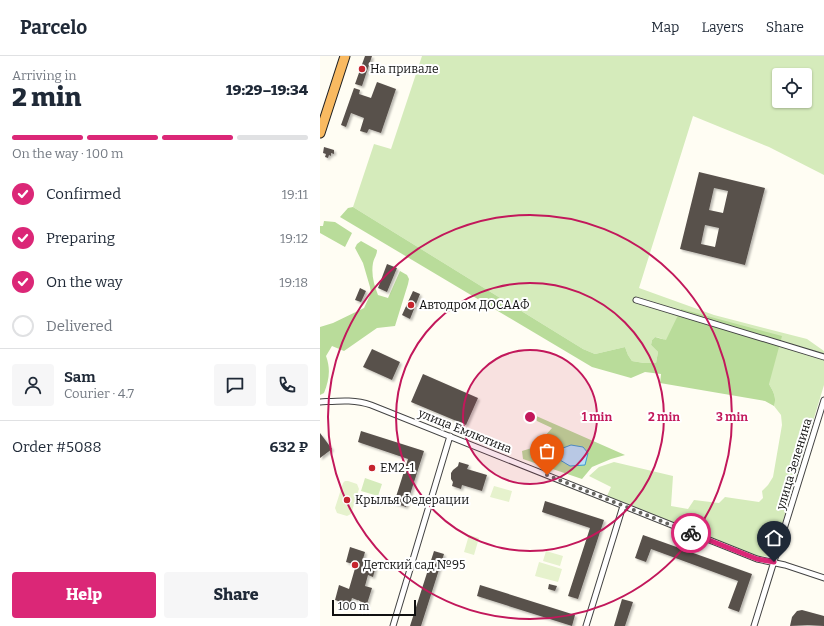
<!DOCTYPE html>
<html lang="en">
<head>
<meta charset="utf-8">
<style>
	body { margin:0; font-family:Bitter,serif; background:#f6f6f7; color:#1f2937; height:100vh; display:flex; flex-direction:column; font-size:15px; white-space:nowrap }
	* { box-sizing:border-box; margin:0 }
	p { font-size:13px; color:#747a83 }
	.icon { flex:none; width:22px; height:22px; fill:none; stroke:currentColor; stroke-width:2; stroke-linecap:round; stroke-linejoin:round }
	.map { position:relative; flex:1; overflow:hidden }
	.side { display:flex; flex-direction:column; background:#fff; width:320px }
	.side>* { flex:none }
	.controls { position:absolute; left:452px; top:12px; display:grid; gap:8px }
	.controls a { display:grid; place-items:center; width:40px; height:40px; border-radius:4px; background:#fff; box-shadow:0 1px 3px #0004; font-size:20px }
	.scale { position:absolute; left:12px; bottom:10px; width:84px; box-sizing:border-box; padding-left:4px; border:2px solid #101010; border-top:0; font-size:11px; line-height:14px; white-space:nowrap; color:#101010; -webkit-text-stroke:3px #fff; paint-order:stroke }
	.pin { position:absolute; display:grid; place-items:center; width:34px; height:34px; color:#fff; margin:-41px -17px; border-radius:50% 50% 50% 0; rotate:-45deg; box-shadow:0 0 4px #0007 }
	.pin .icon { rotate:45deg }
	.courier { position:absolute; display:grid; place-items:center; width:40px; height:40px; margin:-20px; border:3px solid #db2777; border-radius:50%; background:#fff; color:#222; box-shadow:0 1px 5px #0007 }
	.summary em { font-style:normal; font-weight:800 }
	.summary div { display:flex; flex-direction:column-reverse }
	.summary { display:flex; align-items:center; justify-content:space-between; height:68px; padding:0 12px }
	h1 { font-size:26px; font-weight:800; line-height:30px }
	.bar { display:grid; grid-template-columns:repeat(4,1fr); gap:6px 4px; align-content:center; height:48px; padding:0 12px }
	.bar i { height:5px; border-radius:3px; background:#e0e1e3 }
	.bar .active { background:#db2777 }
	.bar p { grid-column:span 4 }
	.line { display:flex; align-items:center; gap:10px; padding:0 12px; border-top:1px solid #e0e1e3 }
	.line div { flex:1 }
	.round { display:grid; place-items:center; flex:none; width:42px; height:42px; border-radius:4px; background:#f6f6f7 }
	ol { padding:0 12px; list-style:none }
	li { display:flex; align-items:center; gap:12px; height:44px }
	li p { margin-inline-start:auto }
	li .icon { padding:4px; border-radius:50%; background:#db2777; color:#fff; stroke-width:4 }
	li:last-child { color:#747a83 }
	li i { width:22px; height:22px; border:2px solid #e0e1e3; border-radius:50% }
	.primary-button { display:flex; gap:8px; margin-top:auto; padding:8px 12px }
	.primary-button a { flex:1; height:46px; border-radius:4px; background:#db2777; color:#fff; font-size:16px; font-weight:800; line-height:46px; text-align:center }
	.primary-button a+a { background:#f6f6f7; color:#1f2937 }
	header { display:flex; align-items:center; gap:24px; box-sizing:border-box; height:56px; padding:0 20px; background:#fff; border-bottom:1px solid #e0e1e3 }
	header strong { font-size:19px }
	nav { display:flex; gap:22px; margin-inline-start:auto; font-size:14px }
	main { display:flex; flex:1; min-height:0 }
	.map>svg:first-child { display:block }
</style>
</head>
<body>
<header>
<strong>Parcelo</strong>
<nav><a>Map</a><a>Layers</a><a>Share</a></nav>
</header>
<main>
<section class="side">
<div class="summary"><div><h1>2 min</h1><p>Arriving in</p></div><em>19:29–19:34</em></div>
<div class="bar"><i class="active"></i><i class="active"></i><i class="active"></i><i></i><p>On the way · 100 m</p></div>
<ol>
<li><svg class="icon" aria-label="check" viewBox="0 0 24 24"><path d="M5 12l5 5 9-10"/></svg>Confirmed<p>19:11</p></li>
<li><svg class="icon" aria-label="check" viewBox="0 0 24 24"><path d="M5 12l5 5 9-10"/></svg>Preparing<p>19:12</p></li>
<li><svg class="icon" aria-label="check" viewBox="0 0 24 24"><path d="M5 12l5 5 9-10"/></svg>On the way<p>19:18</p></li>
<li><i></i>Delivered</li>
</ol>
<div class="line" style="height:72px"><a class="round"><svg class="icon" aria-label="person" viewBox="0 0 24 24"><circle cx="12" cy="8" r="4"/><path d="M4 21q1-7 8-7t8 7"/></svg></a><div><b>Sam</b><p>Courier · 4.7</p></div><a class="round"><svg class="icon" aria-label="chat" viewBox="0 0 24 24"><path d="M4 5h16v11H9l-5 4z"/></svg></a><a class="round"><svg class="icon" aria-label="phone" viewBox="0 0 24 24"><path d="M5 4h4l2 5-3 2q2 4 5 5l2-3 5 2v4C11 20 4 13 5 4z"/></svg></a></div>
<div class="line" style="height:52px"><div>Order #5088</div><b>632 ₽</b></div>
<div class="primary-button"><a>Help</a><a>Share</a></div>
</section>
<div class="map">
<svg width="504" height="570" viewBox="0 0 504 570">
	<defs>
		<filter id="shadow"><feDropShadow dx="2" dy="2" stdDeviation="1" flood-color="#0004"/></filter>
	</defs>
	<rect width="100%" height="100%" fill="#fffdf3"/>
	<path fill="#d5ebbb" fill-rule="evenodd" d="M102,0h402v119l-55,-28 -76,-31 -54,172 75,27 93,24 17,12v34l-50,165 -5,6 -9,1 -153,-61 4,-9 -22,-11 10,-9 15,-5 59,14 -2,30 17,3 6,-9 25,3 6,-6 34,5 4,-4 -1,-7 6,-6 5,-8 9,-52 -1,-10 -7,-9c3,-9 -1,-15 -5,-22l-109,-46 -5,-1 -3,3 -1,5 7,7 -2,11h-12l-12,-2 -4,-6 -3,-8 -30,7 -12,-5 -230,-142 21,-63 17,5zM459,19h26v26h-26z
		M45,422l17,6 -4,12 -17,-5z"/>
	<path fill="#b9dc9a" d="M33,151l230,142 12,5 30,-7 3,8 4,6 12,2h12l2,-11 -7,-7 1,-5 3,-3 11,3 15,-31 101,27 -13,48c4,7 8,13 5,22l-9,-5 -105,-18 1,-9 -16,-2 -14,6 -39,-11 -252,-150 8,-9z
		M4,165l11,1 17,11 -7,14 -25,-14v-7h3z
		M41,185l16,9c0,5 -3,8 -4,13 -2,11 1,22 5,32l10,3 12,-27 7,4 2,4 -1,5 -13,42 -18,2 -33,23 -12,-5 -6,10c5,14 3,24 -2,37l-4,2v-68l13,-4 31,-15 7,-15 -1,-6 -7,-24 -8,-15 2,-4z
		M214,359l91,40 -14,4 -19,8 -10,12 -59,-20 -1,-8 13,-4 17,-19 -15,-7z"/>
	<path fill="#e6f2cd" d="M25,425h3l9,3 2,5 -8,25 -4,2 -10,-3 -2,-5 8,-25z
		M174,430l18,5 -3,11 -19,-5z
		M149,479l10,3 -5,17 -10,-3z
		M226,495l17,5 -3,10 -17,-5z
		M219,506l23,7 -4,13 -23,-6z"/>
	<path fill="#b7e1f8" stroke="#3c98d1" d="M251,389l12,2 5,6 -3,12 -15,1 -10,-6 -2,-6 5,-6z"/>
	<path fill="#59514c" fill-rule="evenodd" filter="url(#shadow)" d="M45,0h7l-10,30 -7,-2z
		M57,26l19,7 -15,44 -12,-4 -2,4 -7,-2 4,-13 -13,-5 -5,14 -5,-2 13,-37 6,2 -1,4 12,4z
		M4,91l10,3v4l-3,-1v3l-2,-1 -1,3 -3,-1 1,-3 -3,-1z
		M379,116l66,16 -20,77 -65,-16zM394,132l14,3 -5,22 -14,-3zM385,169l14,3 -4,19 -14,-3z
		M67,208l10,4 -10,24 -9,-4z
		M40,232l6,3 -5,11 -6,-2z
		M93,235l7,3 -10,25 -8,-4z
		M52,293l28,13 -8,18 -29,-13z
		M103,318l55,24 -12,27 -55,-23z
		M41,375l63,20 -18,56 -12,-4 14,-44 -50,-17z
		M0,377l12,16 -12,9z
		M139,406l10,3 -2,4 20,6 -5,16 -20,-6 -1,4 -9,-3 1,-4 -2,-3v-6l2,-3 5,-4z
		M225,445l59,19 -26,79 -10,-3 22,-68 -48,-16z
		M323,479l109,39 -13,38 -11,-4 10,-27 -87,-32 -5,13 -11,-4z
		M30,491l15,5 -2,7 14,3 -4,15 -5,-2 -3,11 7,2 -5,16 -15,-6 -2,7 -15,-5 4,-15 10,4 7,-24 -10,-3z
		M114,495l10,3 -23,72h-11z
		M229,528l8,2 -2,5 -7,-2z
		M160,529l95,30 -3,11 -95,-30z
		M302,543l11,3 -8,24h-11z
		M482,554l22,6v10l-16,-1 -18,1 2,-9 5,-6z"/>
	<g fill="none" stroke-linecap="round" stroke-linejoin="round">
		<g stroke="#434343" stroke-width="7">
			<path id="minor" d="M316,244l188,57
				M0,346c18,-1 34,-3 51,3l386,154 28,6 39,13
				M73,570l57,-190
				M266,570l37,-120
				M434,570l70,-226"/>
		</g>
		<g stroke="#212121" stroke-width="11">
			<path id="trunk" d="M0,77l25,-77"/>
		</g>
		<use href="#minor" stroke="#fff" stroke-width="5"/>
		<use href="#trunk" stroke="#f9ba61" stroke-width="9"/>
	</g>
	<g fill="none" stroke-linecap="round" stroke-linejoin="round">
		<path stroke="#64635f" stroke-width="4" stroke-dasharray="0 7.2" d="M227,419l144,58"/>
		<path stroke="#db2777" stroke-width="5" d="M371,477l66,26 17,3"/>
	</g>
	<circle cx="210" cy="361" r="67" fill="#c2185b" fill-opacity=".12"/>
	<g fill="none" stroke="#c2185b" stroke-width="2">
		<circle cx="210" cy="361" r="67"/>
		<circle cx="210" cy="361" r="134"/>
		<circle cx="210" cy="361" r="202"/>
	</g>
	<g fill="#c5242e" stroke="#fff" stroke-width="1.5">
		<circle cx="42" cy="13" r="4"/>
		<circle cx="91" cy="249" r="4"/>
		<circle cx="52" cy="412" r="4"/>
		<circle cx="27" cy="444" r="4"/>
		<circle cx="35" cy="509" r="4"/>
	</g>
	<g text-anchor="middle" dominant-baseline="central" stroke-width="4" stroke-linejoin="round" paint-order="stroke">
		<g font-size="12" fill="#101010" stroke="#fff" text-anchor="start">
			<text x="50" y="13">На привале</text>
			<text x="99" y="249">Автодром ДОСААФ</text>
			<text x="60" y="412">ЕМ2-1</text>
			<text x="35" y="444">Крылья Федерации</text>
			<text x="43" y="509">Детский сад №95</text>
		</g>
		<g font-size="12" fill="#101010" stroke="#fff">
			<text transform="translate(145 375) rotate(22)">улица Емлютина</text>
			<text transform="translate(474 408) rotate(-73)">улица Зеленина</text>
		</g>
	</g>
	<circle cx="210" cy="361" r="6" fill="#c2185b" stroke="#fff" stroke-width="2"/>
	<g font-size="12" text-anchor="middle" font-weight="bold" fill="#c2185b" stroke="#fff" stroke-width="4" stroke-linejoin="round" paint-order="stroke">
		<text x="277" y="365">1 min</text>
		<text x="344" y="365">2 min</text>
		<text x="412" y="365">3 min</text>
	</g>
</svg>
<div class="controls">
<a><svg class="icon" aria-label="locate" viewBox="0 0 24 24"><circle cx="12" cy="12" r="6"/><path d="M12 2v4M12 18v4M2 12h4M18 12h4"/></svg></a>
</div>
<div class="scale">100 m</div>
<div class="pin" style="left:227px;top:419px;background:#ea580c"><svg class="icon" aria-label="bag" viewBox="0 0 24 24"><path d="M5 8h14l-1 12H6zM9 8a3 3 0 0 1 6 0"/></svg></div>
<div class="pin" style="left:454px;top:506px;background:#1f2937"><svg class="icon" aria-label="home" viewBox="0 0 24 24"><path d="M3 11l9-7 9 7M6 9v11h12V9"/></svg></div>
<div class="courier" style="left:371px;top:477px"><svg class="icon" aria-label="bike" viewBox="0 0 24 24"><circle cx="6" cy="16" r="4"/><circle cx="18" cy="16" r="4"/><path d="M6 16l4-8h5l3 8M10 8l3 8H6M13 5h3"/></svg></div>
</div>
</main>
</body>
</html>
